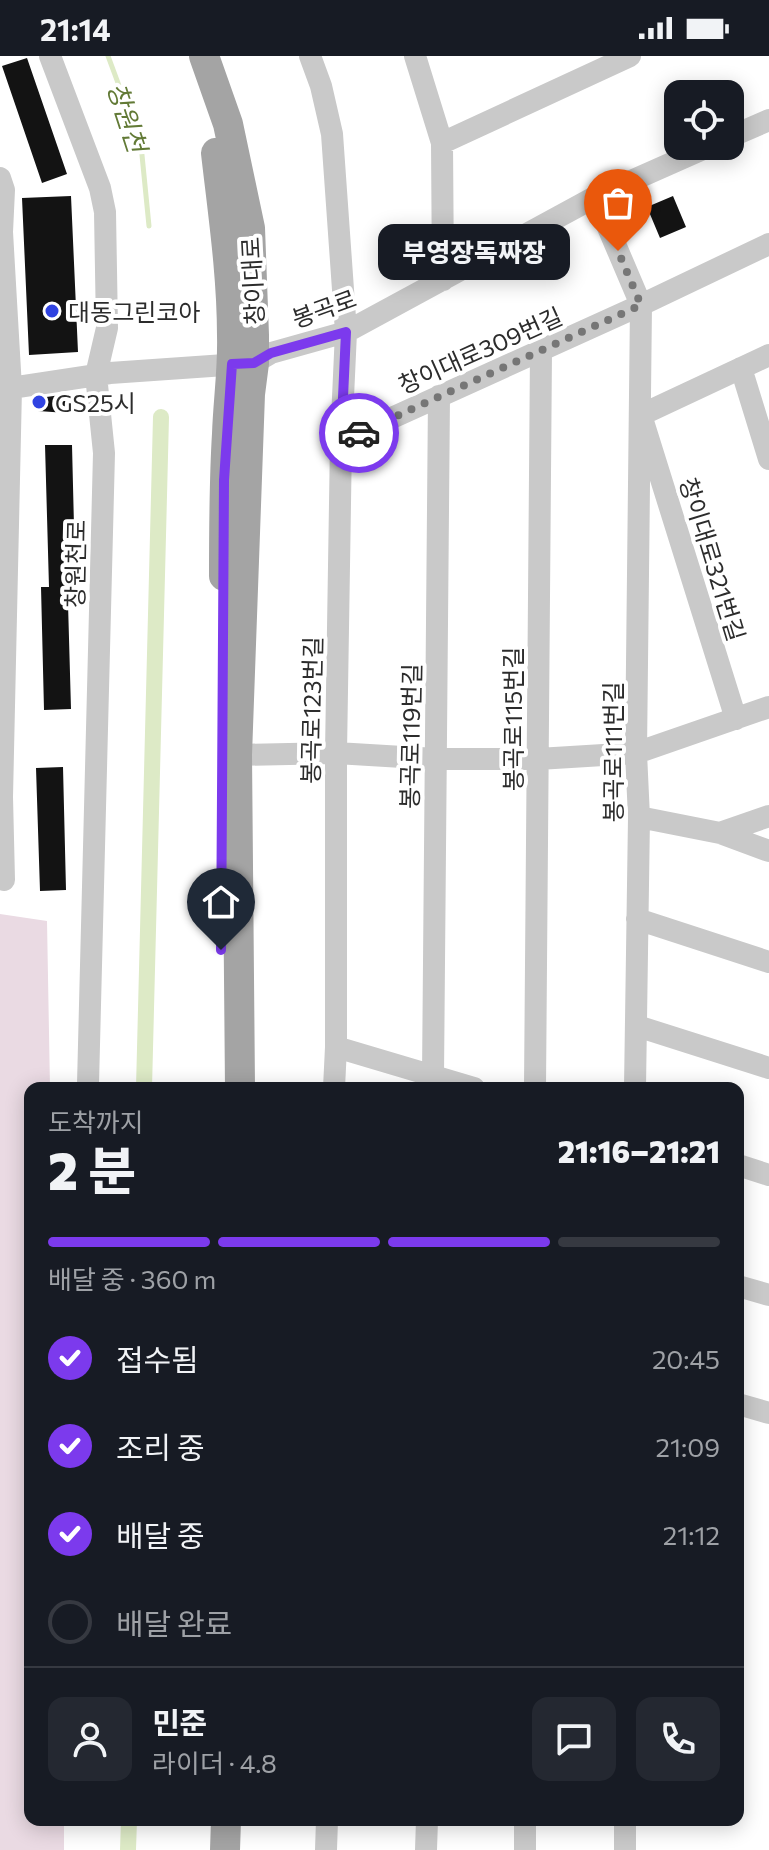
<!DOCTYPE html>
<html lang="ko">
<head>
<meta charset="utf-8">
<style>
	body { margin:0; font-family:Commissioner,"Noto Sans KR",sans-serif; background:#242831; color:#f1f3f6; height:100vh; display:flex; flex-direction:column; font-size:30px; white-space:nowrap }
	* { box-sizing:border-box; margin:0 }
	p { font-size:26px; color:#9ea1a6 }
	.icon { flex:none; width:44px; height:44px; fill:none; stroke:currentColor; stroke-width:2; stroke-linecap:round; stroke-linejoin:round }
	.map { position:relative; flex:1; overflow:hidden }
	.details { position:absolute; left:24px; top:1026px; width:720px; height:744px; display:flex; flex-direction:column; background:#171b24; border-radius:16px; box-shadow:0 4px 20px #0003 }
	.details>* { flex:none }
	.fabs { position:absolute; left:664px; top:24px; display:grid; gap:16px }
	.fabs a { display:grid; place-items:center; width:80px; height:80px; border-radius:16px; background:#171b24; box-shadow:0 4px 20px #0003; font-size:40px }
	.pin { position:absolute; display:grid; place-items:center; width:68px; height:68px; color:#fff; margin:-82px -34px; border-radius:50% 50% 50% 0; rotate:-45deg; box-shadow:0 0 8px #0007 }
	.pin .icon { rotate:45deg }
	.courier { position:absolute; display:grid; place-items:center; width:80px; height:80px; margin:-40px; border:6px solid #7c3aed; border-radius:50%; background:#fff; color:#222; box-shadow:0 2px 10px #0007 }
	.bubble { position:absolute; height:56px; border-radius:16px; background:#171b24; box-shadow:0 4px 20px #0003; font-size:26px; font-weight:800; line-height:56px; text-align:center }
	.summary em { font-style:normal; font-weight:800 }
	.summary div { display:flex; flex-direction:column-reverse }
	.summary { display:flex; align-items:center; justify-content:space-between; height:136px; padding:0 24px }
	h1 { font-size:52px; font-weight:800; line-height:60px }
	.bar { display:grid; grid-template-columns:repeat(4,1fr); gap:12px 8px; align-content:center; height:96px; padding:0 24px }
	.bar i { height:10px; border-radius:6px; background:#363941 }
	.bar .active { background:#7c3aed }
	.bar p { grid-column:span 4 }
	.line { display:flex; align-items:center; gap:20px; padding:0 24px; border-top:2px solid #363941 }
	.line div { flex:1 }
	.round { display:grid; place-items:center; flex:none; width:84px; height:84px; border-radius:16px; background:#242831 }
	ol { padding:0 24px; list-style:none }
	li { display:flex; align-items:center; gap:24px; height:88px }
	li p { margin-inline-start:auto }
	li .icon { padding:8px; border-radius:50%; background:#7c3aed; color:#fff; stroke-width:4 }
	li:last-child { color:#9ea1a6 }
	li i { width:44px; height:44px; border:4px solid #363941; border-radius:50% }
	.status { display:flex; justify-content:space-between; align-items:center; height:56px; padding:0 40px; background:#171b24; direction:ltr }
	.status svg { height:22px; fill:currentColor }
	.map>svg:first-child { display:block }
</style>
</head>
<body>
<div class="status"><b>21:14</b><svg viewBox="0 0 49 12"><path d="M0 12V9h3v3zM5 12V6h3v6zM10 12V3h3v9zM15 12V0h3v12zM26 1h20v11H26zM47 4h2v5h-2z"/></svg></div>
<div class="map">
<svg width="769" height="1794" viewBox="0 0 769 1794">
	<rect width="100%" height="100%" fill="#fff"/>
	<path fill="#eadae3" d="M0,858l47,7 3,167h-20v732h34v30h-64z"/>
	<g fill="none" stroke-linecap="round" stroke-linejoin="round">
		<path stroke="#ddeac6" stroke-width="5" d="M108,0l33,89 8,81"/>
		<path stroke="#ddeac6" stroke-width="16" d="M144,1032l17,-671
			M128,1794l1,-30"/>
	</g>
	<path fill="#131313" d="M27,2l40,116 -25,9 -40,-117z
		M71,140l7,156 -49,3 -7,-157z
		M673,140l13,31 -26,11 -13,-31z
		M68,338l-1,19 -29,-2 1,-13z
		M45,389h27l3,122 -8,1 4,141 -27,1 -3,-123h8z
		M63,711l3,123 -26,1 -4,-123z"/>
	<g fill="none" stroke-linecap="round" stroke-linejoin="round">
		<path stroke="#c9c9c9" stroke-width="22" d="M50,0l50,132 5,24 2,116 -11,47 8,78 -16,631
			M310,0l11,30 11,48 14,198 -5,109 -5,312v294l-2,41
			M415,0l27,87 1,137
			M730,81l39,-17
			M442,87l188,-87
			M0,122l4,12 -2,42 9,156 -9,409 2,83
			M595,141l46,108 -5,448 3,64 -4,271
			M741,312l28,91
			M11,332l99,-15 144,-10 17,-10 75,-21 249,-135 115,-51
			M341,385l300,-136 128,-61
			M736,663l-95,-304 128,-60
			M237,699l99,-2 100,6h102l98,-6 133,-46
			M639,761l81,16 49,18
			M720,777l49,-17
			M637,863l132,43
			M637,970l132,42
			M336,991l138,41
			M433,1020l6,-680
			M535,1032l6,-737
			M738,1109l31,10
			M738,1230l31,9
			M738,1348l31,9
			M326,1794l1,-30
			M426,1794l1,-30
			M525,1794v-30
			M625,1794v-30"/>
		<path stroke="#a4a4a4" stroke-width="30" d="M204,0l24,68 22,104 4,107v28l-4,31 -13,361 3,333
			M216,97c7,61 16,122 16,183 1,33 -4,66 -5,98 -3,48 -3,95 -3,142
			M225,1794l1,-30"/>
	</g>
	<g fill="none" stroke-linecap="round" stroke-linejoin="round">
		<path stroke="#767676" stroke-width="8" stroke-dasharray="0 14.4" d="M359,377l282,-128 -23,-54"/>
		<path stroke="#7c3aed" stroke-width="10" d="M221,894l3,-470 8,-116 22,-1 17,-10 75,-21 -5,109 18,-8"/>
	</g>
	<g fill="#3043e1" stroke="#fff" stroke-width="3">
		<circle cx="52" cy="255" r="8"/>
		<circle cx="39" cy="346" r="8"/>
	</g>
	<g text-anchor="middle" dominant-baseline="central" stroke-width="8" stroke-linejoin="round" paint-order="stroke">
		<g font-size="24" fill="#2c2c2c" stroke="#fff">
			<text transform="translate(252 225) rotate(-93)">창이대로</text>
			<text transform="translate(324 252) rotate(-20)">봉곡로</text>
			<text transform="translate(480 294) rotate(-24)">창이대로309번길</text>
			<text transform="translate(713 503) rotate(73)">창이대로321번길</text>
			<text transform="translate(75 508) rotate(-89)">창원천로</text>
			<text transform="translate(311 654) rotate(-89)">봉곡로123번길</text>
			<text transform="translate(512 663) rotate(-90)">봉곡로115번길</text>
			<text transform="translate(410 680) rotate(-89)">봉곡로119번길</text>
			<text transform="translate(612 696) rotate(-90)">봉곡로111번길</text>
		</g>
		<g font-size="24" fill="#2c2c2c" stroke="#fff" text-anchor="start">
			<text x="68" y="255">대동그린코아</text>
			<text x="55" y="346">GS25시</text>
		</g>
		<g font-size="26" font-style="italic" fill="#627a36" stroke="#fff">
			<text transform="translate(128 61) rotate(72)">창원천</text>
		</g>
	</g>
</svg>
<div class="fabs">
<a><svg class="icon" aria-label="locate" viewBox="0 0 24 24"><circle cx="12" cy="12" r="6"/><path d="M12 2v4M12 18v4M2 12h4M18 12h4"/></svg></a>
</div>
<div class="pin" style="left:618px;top:195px;background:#ea580c"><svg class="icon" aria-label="bag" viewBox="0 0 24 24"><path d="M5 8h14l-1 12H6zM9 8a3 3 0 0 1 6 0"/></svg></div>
<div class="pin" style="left:221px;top:894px;background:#1f2937"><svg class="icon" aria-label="home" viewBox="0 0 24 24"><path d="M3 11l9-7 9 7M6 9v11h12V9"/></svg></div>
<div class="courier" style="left:359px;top:377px"><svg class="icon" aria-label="car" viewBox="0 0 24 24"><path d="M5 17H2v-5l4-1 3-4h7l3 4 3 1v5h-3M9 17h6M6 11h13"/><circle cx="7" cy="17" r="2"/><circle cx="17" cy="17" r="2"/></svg></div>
<div class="bubble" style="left:378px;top:168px;width:192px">부영장독짜장</div>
<section class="details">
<div class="summary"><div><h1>2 분</h1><p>도착까지</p></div><em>21:16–21:21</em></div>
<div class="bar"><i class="active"></i><i class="active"></i><i class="active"></i><i></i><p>배달 중 · 360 m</p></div>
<ol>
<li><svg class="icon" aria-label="check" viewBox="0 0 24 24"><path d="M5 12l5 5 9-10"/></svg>접수됨<p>20:45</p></li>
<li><svg class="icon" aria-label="check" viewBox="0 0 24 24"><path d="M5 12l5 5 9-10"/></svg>조리 중<p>21:09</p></li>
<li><svg class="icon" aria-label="check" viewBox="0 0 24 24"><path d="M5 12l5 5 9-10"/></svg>배달 중<p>21:12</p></li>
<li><i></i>배달 완료</li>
</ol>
<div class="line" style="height:144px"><a class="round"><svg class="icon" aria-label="person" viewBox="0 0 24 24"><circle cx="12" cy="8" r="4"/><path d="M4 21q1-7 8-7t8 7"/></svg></a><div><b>민준</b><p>라이더 · 4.8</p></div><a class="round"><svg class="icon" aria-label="chat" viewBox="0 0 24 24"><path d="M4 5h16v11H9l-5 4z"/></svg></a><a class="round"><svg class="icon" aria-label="phone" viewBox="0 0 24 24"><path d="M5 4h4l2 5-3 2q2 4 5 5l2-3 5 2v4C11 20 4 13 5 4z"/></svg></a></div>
</section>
</div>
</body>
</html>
